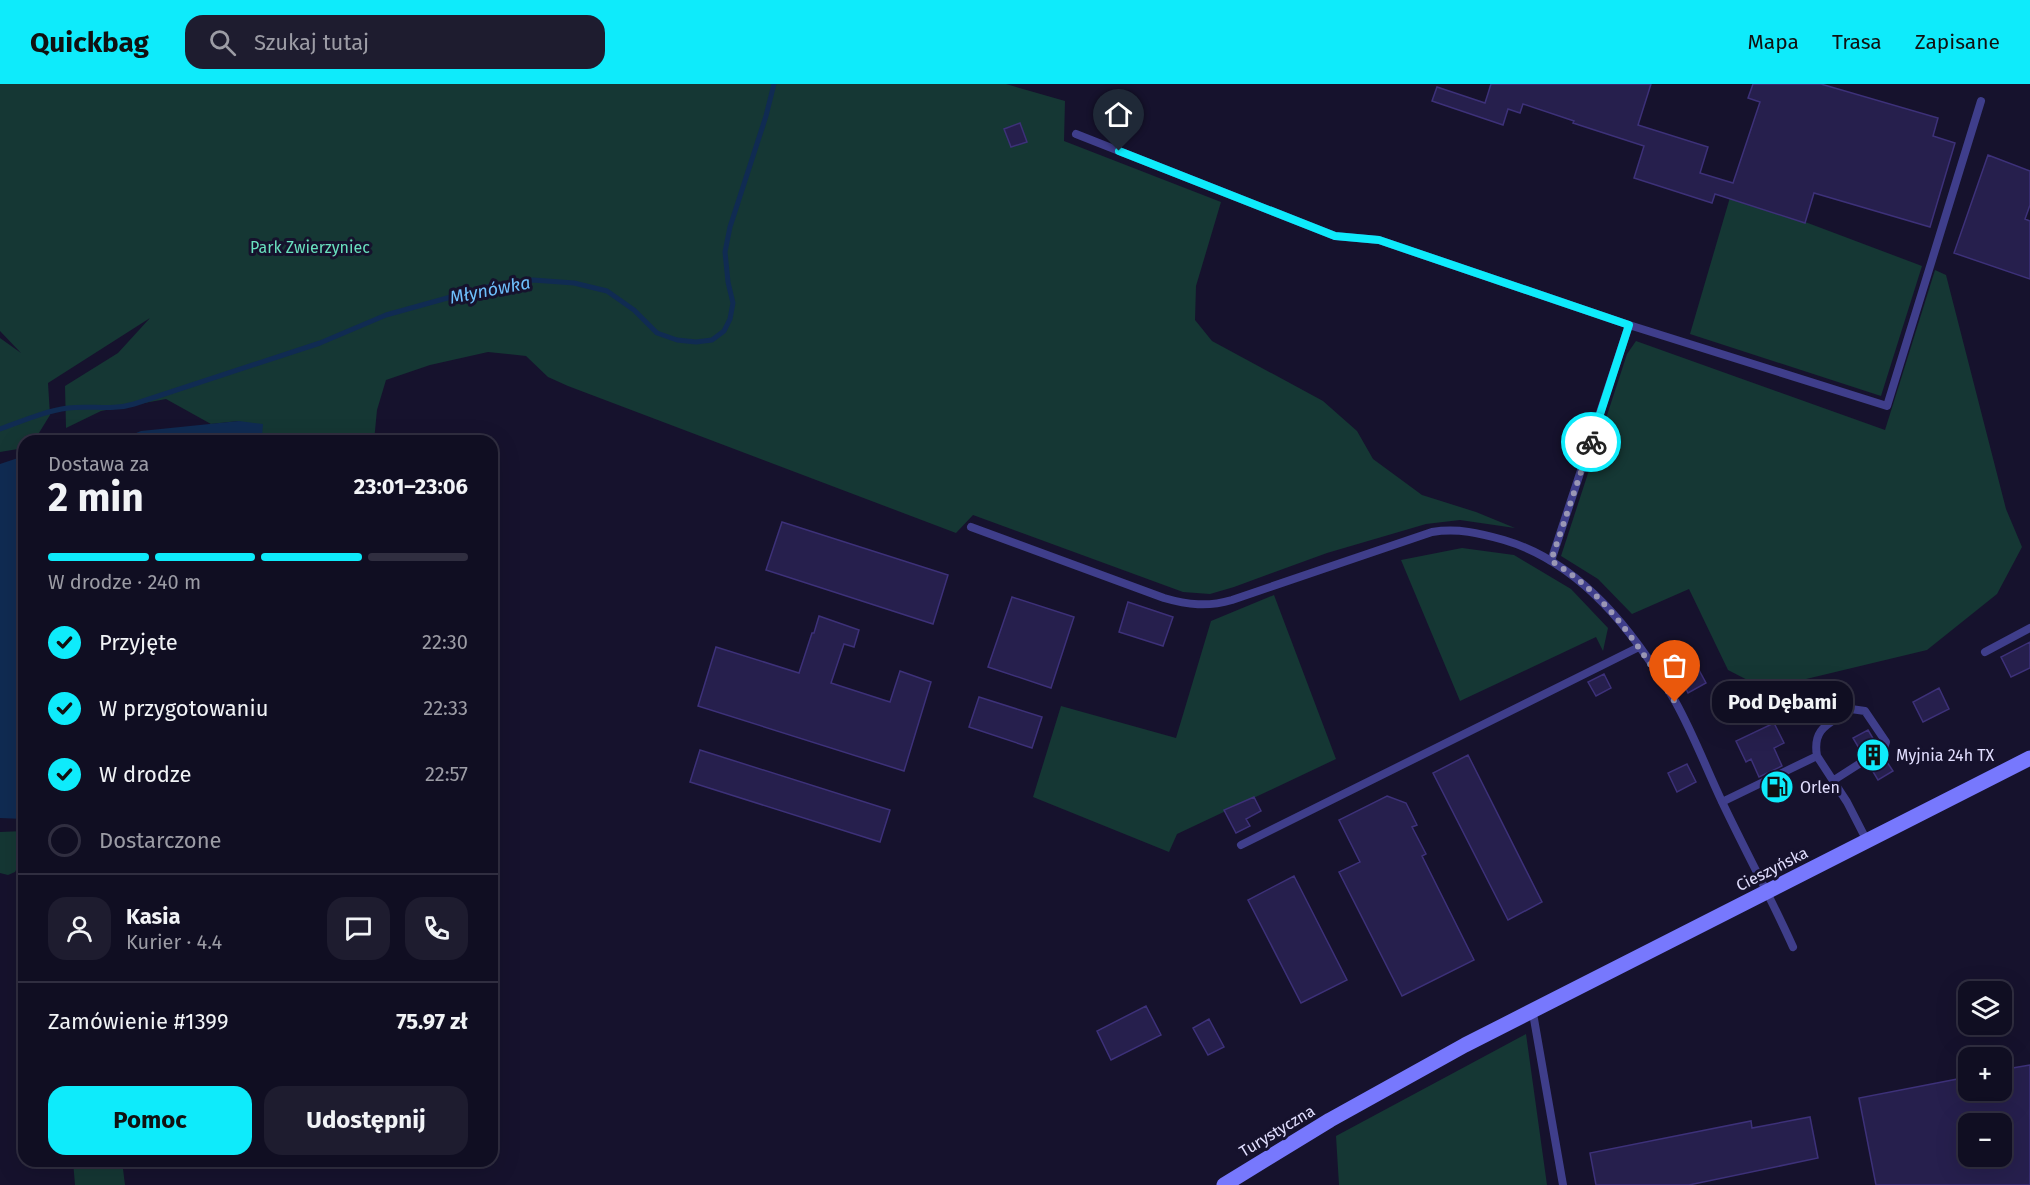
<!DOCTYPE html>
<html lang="pl">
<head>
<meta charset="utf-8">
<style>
	body { margin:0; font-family:"Fira Sans",sans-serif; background:#1e1c2f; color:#f1f3f6; height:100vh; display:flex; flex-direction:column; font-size:22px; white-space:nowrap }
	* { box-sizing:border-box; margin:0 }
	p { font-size:20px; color:#9c9ca5 }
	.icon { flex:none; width:33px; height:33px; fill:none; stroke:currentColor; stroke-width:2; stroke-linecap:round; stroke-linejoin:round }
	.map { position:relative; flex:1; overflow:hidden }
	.drawer { position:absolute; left:18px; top:351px; width:480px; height:732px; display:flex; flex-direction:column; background:#100e22; border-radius:18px; box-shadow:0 6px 24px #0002,0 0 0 2px #302e40 }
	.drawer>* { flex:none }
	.fabs { position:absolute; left:1958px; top:897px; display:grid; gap:12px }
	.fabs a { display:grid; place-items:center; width:54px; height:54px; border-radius:12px; background:#100e22; box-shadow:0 6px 24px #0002,0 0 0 2px #302e40; font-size:30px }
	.pin { position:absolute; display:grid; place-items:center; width:51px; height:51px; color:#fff; margin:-62px -26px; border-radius:50% 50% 50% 0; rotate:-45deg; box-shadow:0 0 6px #0007 }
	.pin .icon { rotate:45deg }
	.courier { position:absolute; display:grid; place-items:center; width:60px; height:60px; margin:-30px; border:4px solid #0eebfb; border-radius:50%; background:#fff; color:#222; box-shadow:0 2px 8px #0007 }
	.bubble { position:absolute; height:42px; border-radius:18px; background:#100e22; box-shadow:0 6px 24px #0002,0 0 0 2px #302e40; font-size:20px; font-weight:700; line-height:42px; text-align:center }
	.overview em { font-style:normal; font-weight:700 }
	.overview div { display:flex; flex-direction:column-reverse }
	.overview { display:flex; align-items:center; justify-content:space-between; height:102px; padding:0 30px }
	h1 { font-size:39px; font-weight:700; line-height:45px }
	.bar { display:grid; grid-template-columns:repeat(4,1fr); gap:9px 6px; align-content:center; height:72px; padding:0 30px }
	.bar i { height:8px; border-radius:4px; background:#302e40 }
	.bar .on { background:#0eebfb }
	.bar p { grid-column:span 4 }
	.line { display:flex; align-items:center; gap:15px; padding:0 30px; border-top:2px solid #302e40 }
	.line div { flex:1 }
	.round { display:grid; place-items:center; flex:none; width:63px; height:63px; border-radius:18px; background:#1e1c2f }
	ol { padding:0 30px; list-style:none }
	li { display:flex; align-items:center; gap:18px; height:66px }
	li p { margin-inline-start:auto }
	li .icon { padding:6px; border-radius:50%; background:#0eebfb; color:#111; stroke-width:4 }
	li:last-child { color:#9c9ca5 }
	li i { width:33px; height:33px; border:3px solid #302e40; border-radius:50% }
	.button { display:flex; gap:12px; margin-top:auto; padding:12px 30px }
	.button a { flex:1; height:69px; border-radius:18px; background:#0eebfb; color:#111; font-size:24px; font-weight:700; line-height:69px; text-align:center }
	.button a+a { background:#1e1c2f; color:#f1f3f6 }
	header { display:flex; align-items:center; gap:36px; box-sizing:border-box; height:84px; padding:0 30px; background:#0eebfb; color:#111 }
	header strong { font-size:28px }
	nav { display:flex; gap:33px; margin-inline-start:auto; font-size:21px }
	.search { width:420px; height:54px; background:#1e1c2f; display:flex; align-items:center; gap:15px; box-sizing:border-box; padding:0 21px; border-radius:18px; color:#9c9ca5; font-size:22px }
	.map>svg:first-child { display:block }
</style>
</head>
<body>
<header>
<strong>Quickbag</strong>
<div class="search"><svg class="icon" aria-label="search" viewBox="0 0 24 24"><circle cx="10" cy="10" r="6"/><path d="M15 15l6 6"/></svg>Szukaj tutaj</div>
<nav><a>Mapa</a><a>Trasa</a><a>Zapisane</a></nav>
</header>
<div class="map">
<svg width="2030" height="1101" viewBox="0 0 2030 1101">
	<rect width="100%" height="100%" fill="#16122d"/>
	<path fill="#153734" d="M0,0h1006l59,17 -1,40 157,61 -25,84 -1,34 17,21 111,60 34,30 16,28 49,36 54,17 39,16 -55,-8 -34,4 -99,29 -93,34 -24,7 -27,-2 -210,-77 -17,18 -388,-147 -20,-9 -22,-21 -38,-4 -58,13 -44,15 -9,30 -3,31h-116l4,-6 -23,-14 -28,3 -45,-25 -65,12 -35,17 -1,-42 53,-33 32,-35 -102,65 2,32 -16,26h-10v7l-24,4v-114l21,15 -21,-22z
		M1731,110l191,72 -41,130 -191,-62z
		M1935,186l11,5 60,234 16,38 -25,47 -70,56 -162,39 -37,-19 -39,-81 -57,25 -34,-35 -37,-23 66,-202 9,-13 249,89z
		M1462,464l52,7 57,34 37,39 -5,23 -7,-14 -136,64 -59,-141z
		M1274,511l62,164 -159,75 -8,18 -136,-55 28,-91 115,32 35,-117z
		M24,747v65l-5,-32 -4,8 -7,3 -8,-2v-41z
		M1526,950l21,151h-208l-3,-49z
		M73,1077h49l3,24h-50z"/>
	<path fill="#102b52" d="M239,337l24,3 -1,12 -4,5h-141l24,-10z
		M24,372v363l-24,-1v-354z"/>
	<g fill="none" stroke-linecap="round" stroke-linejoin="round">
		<path stroke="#102b52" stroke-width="5" d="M0,345c22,-8 45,-18 68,-21 23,-3 43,3 66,-4l186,-61 66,-28 101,-28 46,-7 41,3 33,8 27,19 23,23 20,7 19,2 16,-2 12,-9 6,-12 3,-16 -5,-21 -3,-30 5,-25 36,-111 8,-32"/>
	</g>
	<path fill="#261f4d" stroke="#3d3179" stroke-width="1.5" fill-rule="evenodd" d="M1491,0h160l-13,41 70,22 -8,26 33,10 27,-81 -12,-4 5,-14h68l117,34 -5,18 22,7 -25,84 -116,-34 -9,30 -90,-29 -3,9 -78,-25 10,-32 -71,-23 1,-2 -51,-17 -3,9 -12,-4 -5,16 -71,-24 5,-14 48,16z
		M1020,39l7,19 -16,5 -7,-18z
		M1988,71l42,16v34l-5,14 5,2v58l-76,-26z
		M782,438l166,53 -15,49 -167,-54z
		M1012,513l62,20 -23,71 -63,-21z
		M1128,518l45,15 -10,29 -44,-14z
		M819,532l40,14 -5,17 -10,-3 -13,39 59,19 10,-31 31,11 -27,89 -206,-65 18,-59 83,26 13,-40h2z
		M2030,558v26l-19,9 -10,-20z
		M1694,577l12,22 -18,10 -11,-23z
		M1604,590l7,14 -15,8 -8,-14z
		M1939,604l10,21 -26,13 -10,-20z
		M979,613l63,20 -10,31 -63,-21z
		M1774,639l10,20 -10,5 8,18 -23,11 -8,-18 -5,3 -10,-21z
		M1868,646l9,15 -14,10 -10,-17z
		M700,666l190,60 -10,32 -190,-60z
		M1468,671l74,147 -34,18 -75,-147z
		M1883,672l10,15 -15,9 -9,-15z
		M1687,680l9,18 -19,10 -9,-19z
		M1787,693l5,9 -24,12 -4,-10z
		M1387,712l19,7 11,22 -5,2 14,27 -4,2 52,104 -72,36 -63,-124 21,-10 -21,-42z
		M1254,713l7,14 -15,8 4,7 -14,7 -12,-23z
		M1294,792l53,104 -46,23 -53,-103z
		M1146,922l15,29 -50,25 -14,-29z
		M1209,935l15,28 -16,8 -15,-27z
		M2030,981v120h-154l-17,-87 109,-21v13h33v-20zM1968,1040h33v32h-33z
		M1810,1033l8,41 -129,27h-93l-6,-32 161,-32 1,7z"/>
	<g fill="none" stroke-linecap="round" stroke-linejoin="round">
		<path stroke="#3f3e8b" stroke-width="8" d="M1076,50l259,102 44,4 250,85 258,81 94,-305
			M971,443l193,71c24,7 44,9 68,2l200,-68c26,-4 47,1 72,8 78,23 131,93 171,161 19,34 33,72 50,107 22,46 47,92 68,139
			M1551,477l78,-236
			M1985,568l45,-24
			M1817,672c-5,-29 13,-32 34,-47l14,2 21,31 -2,6 -50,32
			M1722,718l95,-46 30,46 20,39
			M1241,761l398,-198
			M1531,927l3,8 29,166"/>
		<path stroke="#7778fd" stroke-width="15" d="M1224,1101l106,-65 135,-75 565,-287"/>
	</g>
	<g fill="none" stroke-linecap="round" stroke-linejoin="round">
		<path stroke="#9a97b5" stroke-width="6" stroke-dasharray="0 10.8" d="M1591,358l-40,119c56,32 89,88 124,141"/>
		<path stroke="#0eebfb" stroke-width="8" d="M1119,67l216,85 44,4 250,85 -38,117"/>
	</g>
	<defs>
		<g id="building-disc" transform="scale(1.725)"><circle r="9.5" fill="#0eebfb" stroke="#16122d"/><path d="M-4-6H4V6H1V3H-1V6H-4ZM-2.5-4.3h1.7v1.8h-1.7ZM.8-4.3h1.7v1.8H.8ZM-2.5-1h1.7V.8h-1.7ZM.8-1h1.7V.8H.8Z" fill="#111"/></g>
		<g id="fuel-disc" transform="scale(1.725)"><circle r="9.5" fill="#0eebfb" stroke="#16122d"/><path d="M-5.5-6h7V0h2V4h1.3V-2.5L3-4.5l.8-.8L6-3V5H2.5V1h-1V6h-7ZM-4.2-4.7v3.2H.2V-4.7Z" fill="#111"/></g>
	</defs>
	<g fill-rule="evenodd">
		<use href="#building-disc" x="1873" y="671"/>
		<use href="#fuel-disc" x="1777" y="703"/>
	</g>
	<g text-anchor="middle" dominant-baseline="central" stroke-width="6" stroke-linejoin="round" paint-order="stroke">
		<g font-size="16" fill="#69e0be" stroke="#16122d">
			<text x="310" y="163">Park Zwierzyniec</text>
		</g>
		<g font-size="16" fill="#e1defe" stroke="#16122d" text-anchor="start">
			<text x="1896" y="671">Myjnia 24h TX</text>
			<text x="1800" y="703">Orlen</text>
		</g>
		<g font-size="16" fill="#e1defe" stroke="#16122d">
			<text transform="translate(1772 785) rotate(-27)">Cieszyńska</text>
			<text transform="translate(1277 1047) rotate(-31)">Turystyczna</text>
		</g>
		<g font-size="18" font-style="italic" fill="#6ebffc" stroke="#16122d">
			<text transform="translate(490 206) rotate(-11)">Młynówka</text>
		</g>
	</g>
</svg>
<div class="fabs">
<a><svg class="icon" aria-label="layers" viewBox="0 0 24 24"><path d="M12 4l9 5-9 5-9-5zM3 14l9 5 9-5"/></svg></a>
<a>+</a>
<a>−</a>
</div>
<div class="pin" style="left:1675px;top:618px;background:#ea580c"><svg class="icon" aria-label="bag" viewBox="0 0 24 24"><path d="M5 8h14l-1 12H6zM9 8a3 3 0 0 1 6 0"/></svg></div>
<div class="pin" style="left:1119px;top:67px;background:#1f2937"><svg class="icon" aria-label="home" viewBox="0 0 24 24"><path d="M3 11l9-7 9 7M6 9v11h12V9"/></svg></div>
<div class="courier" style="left:1591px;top:358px"><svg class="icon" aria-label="bike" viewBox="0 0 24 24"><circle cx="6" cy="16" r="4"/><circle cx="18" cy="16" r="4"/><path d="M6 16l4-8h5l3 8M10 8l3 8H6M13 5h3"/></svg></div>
<div class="bubble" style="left:1712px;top:597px;width:141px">Pod Dębami</div>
<section class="drawer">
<div class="overview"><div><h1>2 min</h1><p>Dostawa za</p></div><em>23:01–23:06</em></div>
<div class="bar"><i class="on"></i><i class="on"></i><i class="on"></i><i></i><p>W drodze · 240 m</p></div>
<ol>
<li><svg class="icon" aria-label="check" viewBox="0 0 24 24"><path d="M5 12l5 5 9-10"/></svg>Przyjęte<p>22:30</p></li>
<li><svg class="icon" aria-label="check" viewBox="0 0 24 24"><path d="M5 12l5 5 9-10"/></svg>W przygotowaniu<p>22:33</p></li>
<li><svg class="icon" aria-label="check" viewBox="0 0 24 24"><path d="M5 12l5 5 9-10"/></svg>W drodze<p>22:57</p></li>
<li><i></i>Dostarczone</li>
</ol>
<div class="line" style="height:108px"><a class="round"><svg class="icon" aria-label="person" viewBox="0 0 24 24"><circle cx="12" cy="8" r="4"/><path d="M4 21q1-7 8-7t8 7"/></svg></a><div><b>Kasia</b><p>Kurier · 4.4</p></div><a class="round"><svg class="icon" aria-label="chat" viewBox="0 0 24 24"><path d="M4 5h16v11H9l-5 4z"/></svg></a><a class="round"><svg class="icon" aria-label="phone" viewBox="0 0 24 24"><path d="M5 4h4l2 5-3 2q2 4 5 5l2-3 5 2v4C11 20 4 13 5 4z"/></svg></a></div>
<div class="line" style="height:78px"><div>Zamówienie #1399</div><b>75.97 zł</b></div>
<div class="button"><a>Pomoc</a><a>Udostępnij</a></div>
</section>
</div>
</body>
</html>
